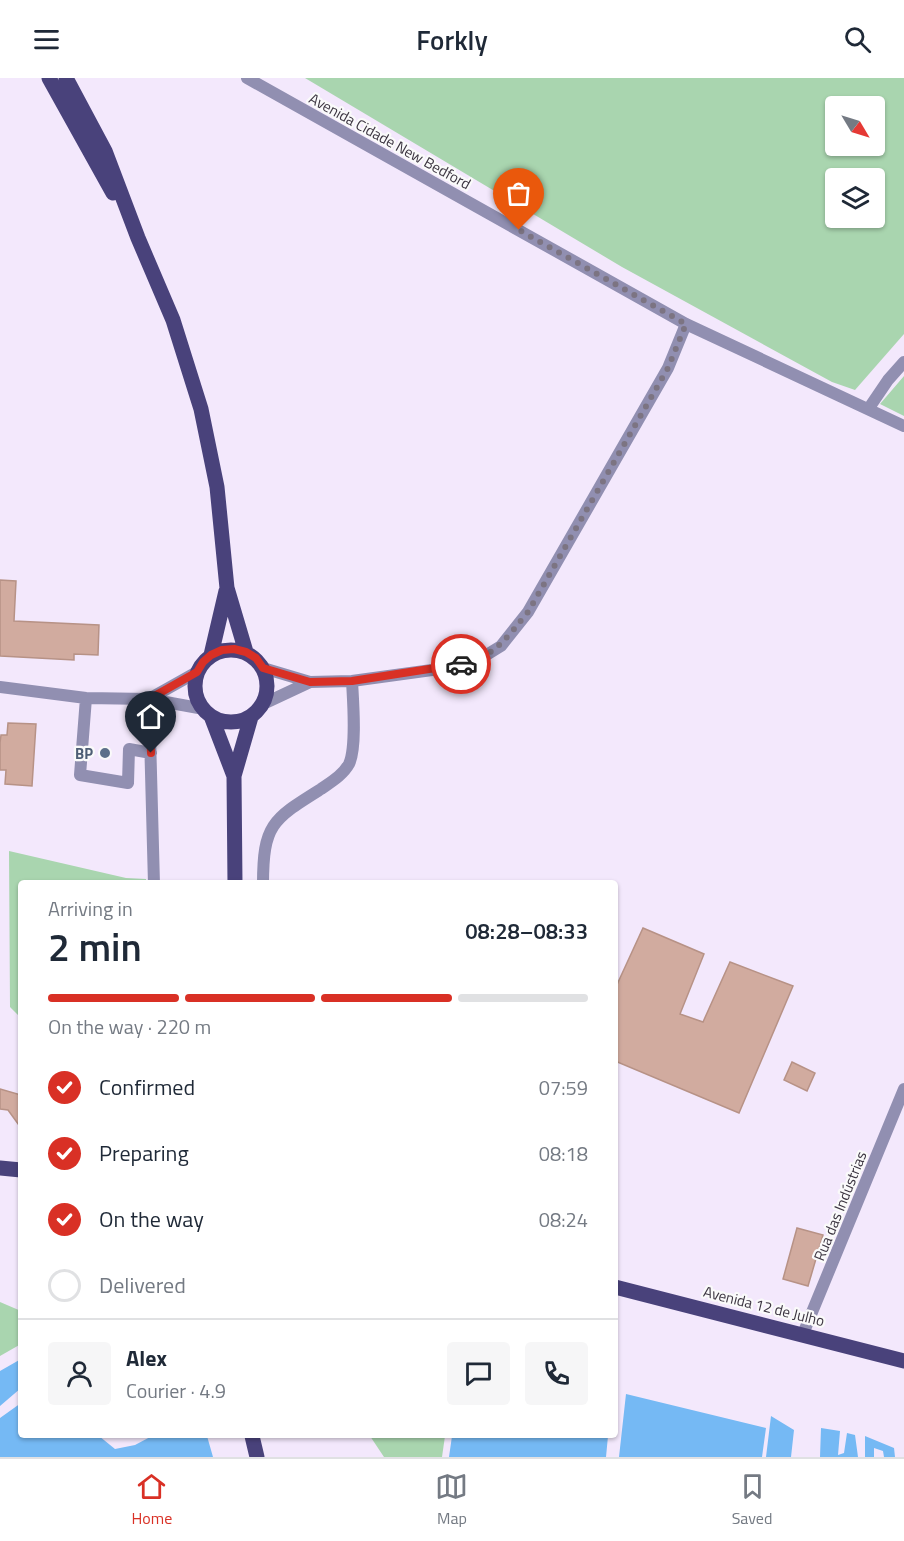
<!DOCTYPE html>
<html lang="en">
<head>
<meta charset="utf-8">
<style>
	body { margin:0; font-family:"Titillium Web",sans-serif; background:#f6f6f7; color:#1f2937; height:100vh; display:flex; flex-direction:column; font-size:22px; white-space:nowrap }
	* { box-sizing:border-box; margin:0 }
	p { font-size:20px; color:#747a83 }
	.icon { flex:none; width:33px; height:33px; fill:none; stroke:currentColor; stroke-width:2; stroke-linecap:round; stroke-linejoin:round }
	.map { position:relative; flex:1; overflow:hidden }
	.panel { position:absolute; left:18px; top:802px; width:600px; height:558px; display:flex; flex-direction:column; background:#fff; border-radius:6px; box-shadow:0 2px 4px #0004 }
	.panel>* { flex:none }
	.needle { width:39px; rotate:128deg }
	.fabs { position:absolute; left:825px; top:18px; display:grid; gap:12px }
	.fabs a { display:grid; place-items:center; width:60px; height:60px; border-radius:6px; background:#fff; box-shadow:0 2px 4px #0004; font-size:30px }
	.pin { position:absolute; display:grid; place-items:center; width:51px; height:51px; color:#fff; margin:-62px -26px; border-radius:50% 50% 50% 0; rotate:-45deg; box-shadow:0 0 6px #0007 }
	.pin .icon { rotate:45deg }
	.courier { position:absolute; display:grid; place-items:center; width:60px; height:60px; margin:-30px; border:4px solid #d93025; border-radius:50%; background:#fff; color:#222; box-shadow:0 2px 8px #0007 }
	.headline em { font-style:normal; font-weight:600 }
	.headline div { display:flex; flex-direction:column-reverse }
	.headline { display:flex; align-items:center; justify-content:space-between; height:102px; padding:0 30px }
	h1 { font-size:39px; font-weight:600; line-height:45px }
	.bar { display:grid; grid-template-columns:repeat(4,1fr); gap:9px 6px; align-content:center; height:72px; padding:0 30px }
	.bar i { height:8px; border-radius:4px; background:#e0e1e3 }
	.bar .current { background:#d93025 }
	.bar p { grid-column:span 4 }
	.line { display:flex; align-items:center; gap:15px; padding:0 30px; border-top:2px solid #e0e1e3 }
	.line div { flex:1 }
	.round { display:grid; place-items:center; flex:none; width:63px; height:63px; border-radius:6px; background:#f6f6f7 }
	ol { padding:0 30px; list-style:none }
	li { display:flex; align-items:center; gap:18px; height:66px }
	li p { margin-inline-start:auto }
	li .icon { padding:6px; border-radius:50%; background:#d93025; color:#fff; stroke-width:4 }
	li:last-child { color:#747a83 }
	li i { width:33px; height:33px; border:3px solid #e0e1e3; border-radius:50% }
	header { display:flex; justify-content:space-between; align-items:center; height:78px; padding:0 30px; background:#fff; font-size:27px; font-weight:600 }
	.menu { display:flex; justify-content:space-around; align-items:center; height:84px; border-top:2px solid #e0e1e3; background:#fff; font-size:16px; color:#747a83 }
	.menu a { display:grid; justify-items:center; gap:3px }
	.menu .current { color:#d93025 }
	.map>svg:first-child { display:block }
</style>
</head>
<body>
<header><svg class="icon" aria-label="menu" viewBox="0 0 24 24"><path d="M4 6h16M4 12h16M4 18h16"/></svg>Forkly<svg class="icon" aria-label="search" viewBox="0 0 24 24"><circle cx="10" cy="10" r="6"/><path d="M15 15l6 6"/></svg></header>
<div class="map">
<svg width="904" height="1379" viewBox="0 0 904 1379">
	<rect width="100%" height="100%" fill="#f3e8fc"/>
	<path fill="#a9d5af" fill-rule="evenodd" d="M305,0h599v256l-49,56 -23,-8 -210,-115zM874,28v40h-38v-40zM874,100v40h-38v-40z
		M904,298v40l-24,-12z
		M9,773l117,27 20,1v5h-125v134l-11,-11z
		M0,1224l21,9v33l-21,12z
		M370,1358h75l-3,21h-58z"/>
	<path fill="#75b9f4" d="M21,1281v29l-21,18v-35z
		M626,1316l140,34 -4,29h-143z
		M21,1325v33h78l16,13 20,-4 17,-9h55l6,21h-213v-39z
		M771,1338l23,14 -3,27h-25z
		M821,1350l19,3 -2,24 6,-2 3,-20 8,2 3,22h-38z
		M452,1358h156l-2,21h-157z
		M865,1358l29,12 1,9h-11l-1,-6 -9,-3v9h-9z"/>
	<path fill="#d1ab9f" stroke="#b79286" stroke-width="1.5" d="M0,502l16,1 -2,40 85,4 -1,30 -24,-1v6l-74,-4z
		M8,645l28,1 -4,62 -27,-2 1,-14h-6v-27l1,-8h6z
		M643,850l61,26 -24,60 23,8 27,-60 63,24 -54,127 -124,-52v-72z
		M792,984l23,11 -8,18 -23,-11z
		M0,1011l21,6v33l-13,-18 -8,-1z
		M797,1150l26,7 -15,51 -25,-7z"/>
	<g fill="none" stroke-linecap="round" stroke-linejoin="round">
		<path stroke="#918fb1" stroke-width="12" d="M247,0l439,246 218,102
			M869,330l19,-28 16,-18
			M263,590l47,14 42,-1 80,-11 43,-8 26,-16 27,-34 140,-244 18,-44
			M0,609l86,11 63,1 55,10
			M86,620l-6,77 48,8 1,-34 22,4
			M149,621l5,185
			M149,621l48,-27
			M263,626l47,-22
			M263,806c0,-60 10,-65 58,-95 10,-7 22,-14 28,-25 8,-17 4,-63 3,-83
			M803,1256l101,-245"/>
		<path stroke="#49427b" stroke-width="15" d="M49,0l64,115
			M66,0l39,73 33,87 35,82 28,89 16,78 10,101 19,64
			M195 608a36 36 0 1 1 72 0a36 36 0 1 1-72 0Z
			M211,577l15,-64
			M211,638l23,60
			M235,806l-1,-108 17,-59
			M0,1090l21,2
			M615,1209l289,74
			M252,1358l5,21"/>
	</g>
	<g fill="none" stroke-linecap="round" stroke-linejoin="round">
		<path stroke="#7c7482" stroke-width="6" stroke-dasharray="0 10.8" d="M461,586c33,-6 47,-28 67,-52l140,-244 18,-44 -167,-94"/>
		<path stroke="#d93025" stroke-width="8" d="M151,675l-2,-54 48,-27 6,-10 8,-7 11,-5 12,-1 12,3 10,6 7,10 47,14 42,-1 109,-17"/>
	</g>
	<circle fill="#5c6f8a" stroke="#fafafa" stroke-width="2" cx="105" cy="675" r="6"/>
	<g text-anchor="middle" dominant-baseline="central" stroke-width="4.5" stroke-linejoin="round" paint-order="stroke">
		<g font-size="15" fill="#3c3541" stroke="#fafafa">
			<text transform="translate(390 63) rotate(29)">Avenida Cidade New Bedford</text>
			<text transform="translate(840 1128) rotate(-68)">Rua das Indústrias</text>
			<text transform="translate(764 1228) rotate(14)">Avenida 12 de Julho</text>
		</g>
		<g font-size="15" font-weight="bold" fill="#4e5e75" stroke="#fafafa" text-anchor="end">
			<text x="93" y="675">BP</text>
		</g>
	</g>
</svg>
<div class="fabs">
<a><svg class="needle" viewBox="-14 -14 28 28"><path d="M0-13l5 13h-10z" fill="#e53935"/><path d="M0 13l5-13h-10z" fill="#747a83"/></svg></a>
<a><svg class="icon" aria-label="layers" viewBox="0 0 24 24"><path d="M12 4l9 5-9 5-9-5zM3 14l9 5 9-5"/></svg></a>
</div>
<div class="pin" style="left:519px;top:152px;background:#ea580c"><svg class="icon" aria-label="bag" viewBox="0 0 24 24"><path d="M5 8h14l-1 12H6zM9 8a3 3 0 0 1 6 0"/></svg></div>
<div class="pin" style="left:151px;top:675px;background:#1f2937"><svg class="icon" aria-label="home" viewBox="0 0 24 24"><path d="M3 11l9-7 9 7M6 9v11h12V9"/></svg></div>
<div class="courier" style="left:461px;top:586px"><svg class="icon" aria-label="car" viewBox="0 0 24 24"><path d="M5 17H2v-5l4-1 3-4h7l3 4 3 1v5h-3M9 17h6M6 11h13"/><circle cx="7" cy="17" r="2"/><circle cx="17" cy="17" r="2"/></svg></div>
<section class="panel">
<div class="headline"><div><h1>2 min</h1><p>Arriving in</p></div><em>08:28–08:33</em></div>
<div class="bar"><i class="current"></i><i class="current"></i><i class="current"></i><i></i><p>On the way · 220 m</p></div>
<ol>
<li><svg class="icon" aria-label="check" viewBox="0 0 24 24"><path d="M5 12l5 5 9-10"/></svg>Confirmed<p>07:59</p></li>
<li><svg class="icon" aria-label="check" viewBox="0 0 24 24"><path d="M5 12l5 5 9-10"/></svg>Preparing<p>08:18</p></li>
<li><svg class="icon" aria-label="check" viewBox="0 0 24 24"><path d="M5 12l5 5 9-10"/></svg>On the way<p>08:24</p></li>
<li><i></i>Delivered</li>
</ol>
<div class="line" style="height:108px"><a class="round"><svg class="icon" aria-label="person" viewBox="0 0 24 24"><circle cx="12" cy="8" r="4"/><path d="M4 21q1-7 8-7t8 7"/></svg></a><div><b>Alex</b><p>Courier · 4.9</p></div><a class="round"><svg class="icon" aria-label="chat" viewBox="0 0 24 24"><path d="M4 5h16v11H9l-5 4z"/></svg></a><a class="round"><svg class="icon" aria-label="phone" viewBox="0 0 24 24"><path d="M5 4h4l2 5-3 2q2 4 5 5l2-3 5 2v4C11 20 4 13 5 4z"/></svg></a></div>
</section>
</div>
<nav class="menu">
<a class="current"><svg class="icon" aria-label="home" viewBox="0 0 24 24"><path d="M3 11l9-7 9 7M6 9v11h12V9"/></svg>Home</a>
<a><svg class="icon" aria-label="map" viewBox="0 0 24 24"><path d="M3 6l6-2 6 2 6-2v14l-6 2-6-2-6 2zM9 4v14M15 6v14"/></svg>Map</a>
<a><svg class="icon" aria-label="saved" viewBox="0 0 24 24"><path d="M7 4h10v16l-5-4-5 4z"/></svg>Saved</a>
</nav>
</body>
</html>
